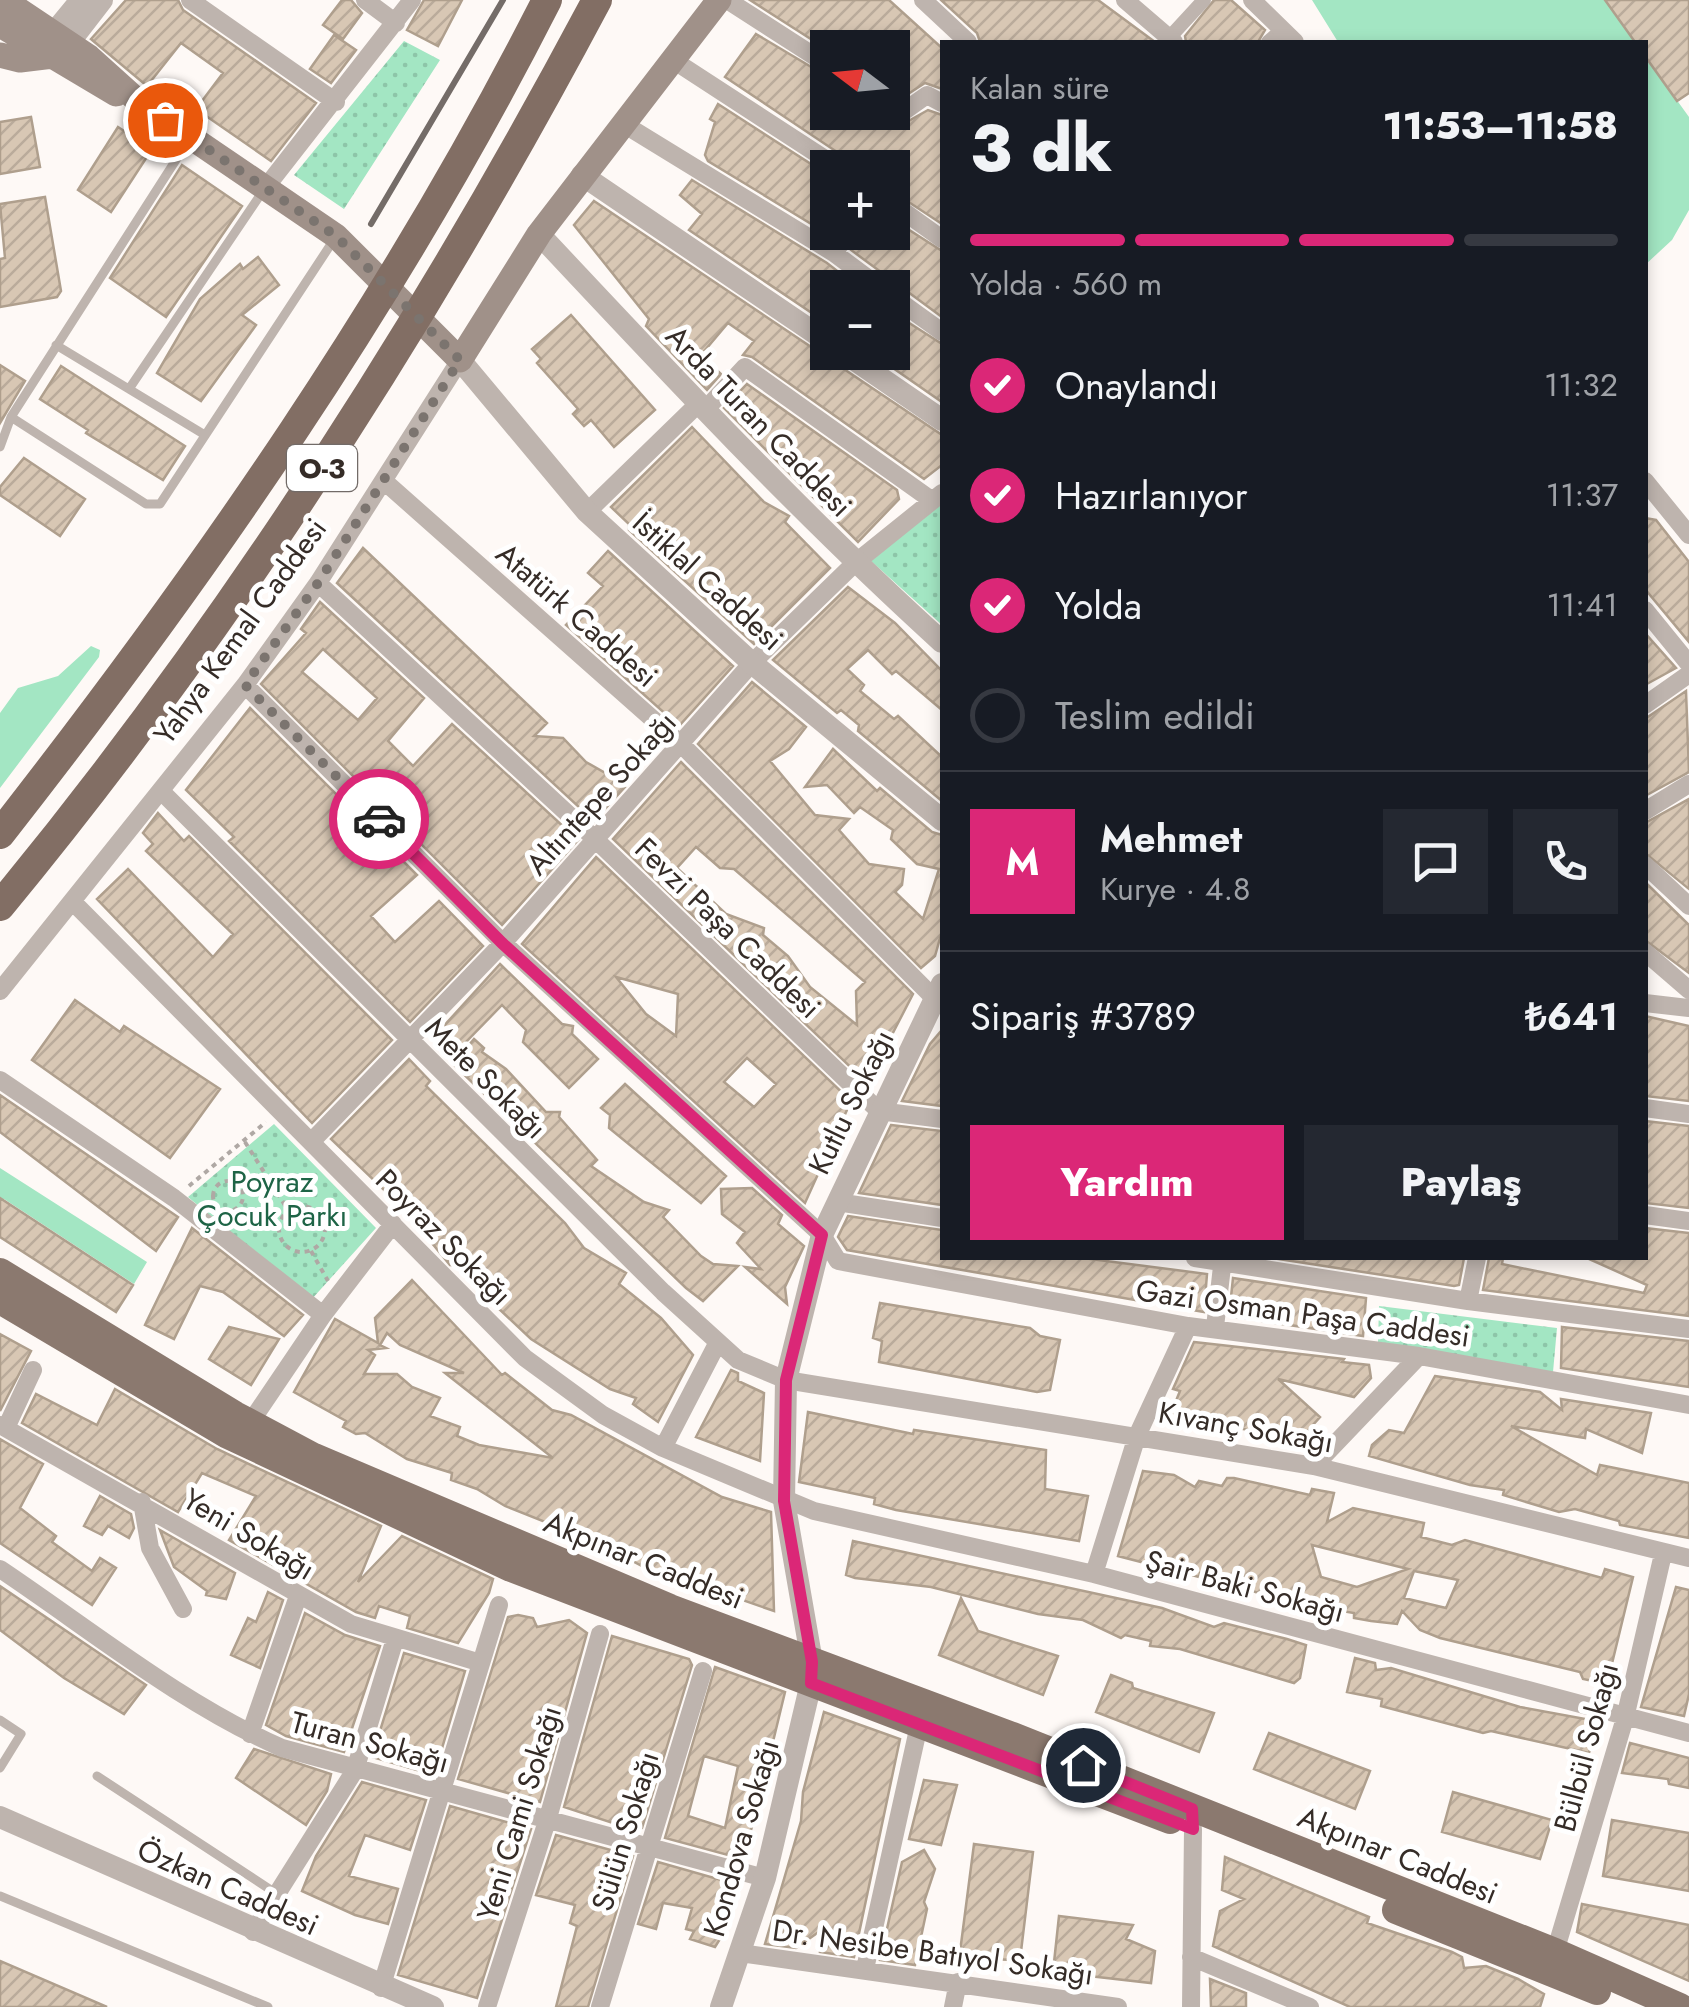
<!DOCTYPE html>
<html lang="tr">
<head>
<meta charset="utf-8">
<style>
	body { margin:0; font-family:Jost,sans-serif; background:#242831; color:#f1f3f6; height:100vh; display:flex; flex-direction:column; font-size:38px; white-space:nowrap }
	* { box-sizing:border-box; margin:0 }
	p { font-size:32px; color:#9ea1a6 }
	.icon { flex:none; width:55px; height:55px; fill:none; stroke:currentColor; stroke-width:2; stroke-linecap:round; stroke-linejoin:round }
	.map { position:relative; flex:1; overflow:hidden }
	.panel { position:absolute; left:940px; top:40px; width:708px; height:1220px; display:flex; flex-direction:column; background:#171b24; border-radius:0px; box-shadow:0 5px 15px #0003 }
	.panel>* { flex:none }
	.needle { width:65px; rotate:286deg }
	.tools { position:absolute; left:810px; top:30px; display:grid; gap:20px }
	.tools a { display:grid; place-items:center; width:100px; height:100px; border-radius:0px; background:#171b24; box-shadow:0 5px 15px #0003; font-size:50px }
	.pin { position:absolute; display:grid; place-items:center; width:85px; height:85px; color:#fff; margin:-42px; border:5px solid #fff; border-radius:50%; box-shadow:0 2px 10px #0007 }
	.courier { position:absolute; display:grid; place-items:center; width:100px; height:100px; margin:-50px; border:8px solid #db2777; border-radius:50%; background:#fff; color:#222; box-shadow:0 2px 12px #0007 }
	.overview em { font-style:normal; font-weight:800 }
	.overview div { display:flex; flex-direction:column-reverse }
	.overview { display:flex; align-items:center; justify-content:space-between; height:170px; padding:0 30px }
	h1 { font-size:65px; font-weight:800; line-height:75px }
	.bar { display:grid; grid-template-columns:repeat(4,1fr); gap:15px 10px; align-content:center; height:120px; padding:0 30px }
	.bar i { height:12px; border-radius:8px; background:#363941 }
	.bar .on { background:#db2777 }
	.bar p { grid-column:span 4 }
	.line { display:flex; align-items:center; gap:25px; padding:0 30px; border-top:2px solid #363941 }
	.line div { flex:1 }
	.round { display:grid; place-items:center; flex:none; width:105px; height:105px; border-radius:0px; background:#242831 }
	ol { padding:0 30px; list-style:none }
	li { display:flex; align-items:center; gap:30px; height:110px }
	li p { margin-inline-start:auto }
	li .icon { padding:10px; border-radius:50%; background:#db2777; color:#fff; stroke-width:4 }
	li:last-child { color:#9ea1a6 }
	li i { width:55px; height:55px; border:5px solid #363941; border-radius:50% }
	.primary-button { display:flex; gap:20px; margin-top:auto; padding:20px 30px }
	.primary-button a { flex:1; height:115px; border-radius:0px; background:#db2777; color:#fff; font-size:40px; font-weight:800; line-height:115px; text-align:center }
	.primary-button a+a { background:#242831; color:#f1f3f6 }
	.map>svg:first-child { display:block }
</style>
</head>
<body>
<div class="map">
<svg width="1689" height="2007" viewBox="0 0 1689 2007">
	<defs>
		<pattern id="park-dots" width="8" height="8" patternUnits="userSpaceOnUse" patternTransform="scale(2.5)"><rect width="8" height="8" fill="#a3e6c3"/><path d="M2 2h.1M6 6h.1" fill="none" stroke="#8dc5a8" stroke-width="1.8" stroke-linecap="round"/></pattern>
		<pattern id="building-hatch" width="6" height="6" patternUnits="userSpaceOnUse" patternTransform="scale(2.5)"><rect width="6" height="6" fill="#d8c7b4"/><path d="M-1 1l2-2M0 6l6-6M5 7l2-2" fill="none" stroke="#baab9b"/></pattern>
	</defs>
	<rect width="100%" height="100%" fill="#fef9f6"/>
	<path fill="#a3e6c3" d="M1312,0h293l30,42h-297z
		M1645,56l44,61v93l-17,30 -27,25z
		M91,646l9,4 -1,7 -99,131v-75l18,-25 40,-12z
		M0,1168l147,94 -13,22 -130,-85 -4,5z"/>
	<path fill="url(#park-dots)" d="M404,41l36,19 -96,149 -50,-34z
		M940,502l2,2v121l-71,-64z
		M274,1124l102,104 -65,72 -123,-103z
		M1379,1306l178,22 -4,44 -175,-30z"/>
	<path fill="url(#building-hatch)" stroke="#af9f8d" stroke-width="2.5" fill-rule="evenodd" d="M126,0h52l5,10 133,93 -45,58 -75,-52 27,-36 -42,-30 -34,43 -56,-47z
		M342,0h9l11,13 -19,26 -20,-14z
		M424,0h38l-24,46 -31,-16z
		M750,0h139l53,48v41l-17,-6 -23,15 -10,-3v-47l-64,2z
		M941,0h157l57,42h-175l-3,-9z
		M1214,0h17l34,30 -7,12h-72l-1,-6z
		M1605,0h84v93l-12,8 -32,-45v-14h-10z
		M756,34l72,43v35h53l22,12 25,-14 14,5v109l-50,-33v-23h-41l-5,-10 -121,-81z
		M334,35l22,15 -25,33 -21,-14z
		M718,104l110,71 3,61 -123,-75 -3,-6 10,-33 -5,-3z
		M31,117l9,50 -40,7v-52z
		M118,127l34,22 -41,63 -33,-22z
		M182,165l60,41 -76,111 -56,-39z
		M692,180l135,83 32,25h-31v36l-139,-94 13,-16 -22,-19z
		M45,197l16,94 -4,6 -57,10v-48l5,-1 -5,-54z
		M594,201l348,234v30l-18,14 -172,-122 -9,-2 11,-14 -26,-18 -27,32 20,19 -14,16 -61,-64 3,-7 -75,-94z
		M892,219l50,32v66l-91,-67 10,-18h31z
		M258,257l21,28 -37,30 14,10 -55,76 -44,-28 43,-74 40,-35 3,5z
		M892,312l50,32v58l-72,-50h22z
		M571,315l84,95 -41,37 -23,-27 -7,6 -11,-12 5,-5 -41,-46 4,-4 -9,-10z
		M0,365l25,16 -25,42z
		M61,366l124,80 -22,34 -77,-47 2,-3 -48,-31z
		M747,384l150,106 2,9 -41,43 -134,-134z
		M692,427l72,75 25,14 -4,6 45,46 -76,76 -125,-114v-6l-18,-17z
		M24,458l61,41 -25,37 -60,-41v-8z
		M1645,518l11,2 33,42v80l-44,-53z
		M363,548l184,175 -13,13 29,2 23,24 35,20 4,5 -31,34 -257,-238z
		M608,551l125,115 -54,60 -113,-101 37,-39 -15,-13z
		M848,587l47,36 47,48v39l-46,-39 -4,3 -24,-24 -21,19 17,16 -4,6 34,28 4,-3 44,41v44l-84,-70 1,-6 -18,-15 -4,3 -64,-53z
		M320,602l104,96 -36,43 25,25 39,-42 126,116 -76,85 -241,-241 45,-51 -5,-4zM323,649l54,49 -19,22 -56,-48z
		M1645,633l31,35 -31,17z
		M752,682l54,45 -17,22 -19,12 45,54 34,4 -10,11 30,34 35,5 -2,16 -7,7 28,27 16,-50 -22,-5 -26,-25 2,-9 -33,-23 -6,6 -27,-28 -22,2 28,-38 44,42 3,-3 52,44 10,3v96l-7,25 -14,12 -223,-224z
		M1686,691l3,81 -44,24v-77z
		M250,708l167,167 -46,41 24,26 44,-41 44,45 -73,76 -181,-181 5,-4 -48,-47z
		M681,762l232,232 -46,89 -254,-244zM696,847l24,21 14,1 131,113 -9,9 1,34 -47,-38 -22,-31 -25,-21 1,-7 -38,-14 -49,-46z
		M1689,799v90l-44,-36v-30z
		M158,813l26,28 5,-5 203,204 -80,83 -215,-224 31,-30 85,88 20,-23 -87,-83 7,-7 -10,-11z
		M596,857l255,244 -46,102 -283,-259zM616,977l62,17 -2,42 -30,-22zM747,1058l29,26 -22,23 -30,-25z
		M1645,882l44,43v48l-44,-33z
		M500,964l62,60 11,2 -1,8 26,25 -29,29 -46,-46 3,-12 -24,-25 -40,41 -20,-18z
		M75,1000l45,32 4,-6 96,63 -50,69 -138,-98z
		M1645,1016l44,10v75l-44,-5z
		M942,1030v76l-40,-5 28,-57z
		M474,1039l10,9 -2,4 24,17 40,43h14l-1,5 38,43 -6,6 53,36 25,8 -6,7 38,39 12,8 25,2 -35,35 -17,-13 -233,-224z
		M409,1059l21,22 -4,5 139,137 19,25 42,25 -7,11 42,34 32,37 -35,67 -25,-18 3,-6 -26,-9 -79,-50 -36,-34 -11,-12 1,-7 -25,-20 -10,-1 -47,-57 -72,-69z
		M625,1084l101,92 -25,27 -92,-75 1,-13 -9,-7z
		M0,1095l178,122 -22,34 -156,-119z
		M1645,1121l44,5v82l-44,-5z
		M891,1125l51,6v74l-83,-12z
		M752,1188l30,27 -4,9 26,22 -19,41 2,17 -42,-37 16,2 -24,-26 8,-11 -23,-18 -1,-25z
		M0,1198l133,87 -17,27 -116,-75z
		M848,1216l94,14v28h141l124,16 -3,38 -357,-62 -9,-13z
		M192,1228l111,87 -19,21 -61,-44 -23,-6 -26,53 -29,-14z
		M1645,1228l44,5v83l-206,-26 6,-32h14l-1,6 142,29 3,-8 -60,-27h58z
		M1272,1258l47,1 145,-1 -5,27 -5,1z
		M1233,1278l133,20 -3,38 -134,-20z
		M412,1280l90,95 3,-2 47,37 19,5 151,82 49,15 3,99 -106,-37 -9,1 -61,-32 -93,-37 -28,-17 -26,-9 1,-7 -45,-14 -42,-26 -9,1 -13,-7 3,-6 -52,-29 41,-73 43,24 -3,-25zM387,1333l13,12 64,28h-19l108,85 -74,-13 -22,-9 3,-9 -30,-11 10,-18 -28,-11 -15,-13h-33l11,-19 -7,-5 18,-2 -6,-3z
		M880,1303l150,25 10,8 20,4 -10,50 -13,2 -158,-30 3,-21 -9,-3z
		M229,1327l50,12 -28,46 -42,-26z
		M1562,1327l127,14v46l-128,-19z
		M0,1334l31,17 -31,60z
		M1194,1342l150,17 -2,3 27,3 2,13 -17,19 -76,-18 42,38 -18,20 -125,-17 -8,-2 11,-27 -7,-2z
		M731,1370l7,3v8l26,12 -4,68 -64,-24z
		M1435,1376l105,16 22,18 -1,-11 90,14 -9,40 -56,-24 -1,9 -74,-12 86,49 3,-10 89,18v55l-69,-13 -1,-4 -44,-12 -16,3 -56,-17 1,-5 -34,-5 -101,-29 3,-11 17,-15 15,3z
		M115,1389l102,60 164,77 -23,56 44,-46 91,43 -4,14 -31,50 -51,-15 3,-12 -31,-10 -4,12 -19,-6 -127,-72 27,-44 -54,-23 -24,39 -156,-89 14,-29 61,31z
		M808,1412l105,22 1,-4 132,20 -1,39 43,7 -9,45 -183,-31 -22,-6 1,-6 -76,-16z
		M0,1439l43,25 -23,44 36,28 -4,6 40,29 8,-13 16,10 -24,37 -92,-62z
		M1143,1471l31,4 21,12 4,-6 23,5 5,-8h7l76,17 2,-6 22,4 -7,29 26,-14 71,15 -3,14 31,8 13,-5 137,38 3,-9 28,8 -26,107 -24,-5 -3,-7 -140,-34 -20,-8 -18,-19 -5,13 -26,-3 -17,-3v-5l-72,-12 -82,-28 -1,4 -81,-21zM1312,1545l96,24 -51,18 -36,-10zM1414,1571l44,9 -12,28 -42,-10z
		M100,1496l31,18 3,14 -5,10 -21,-12 -6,9 -18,-9z
		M160,1530l75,43 -9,26 -20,-4 1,-4 -33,-24z
		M853,1541l309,67 52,19 10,-4 63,16 19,6 -6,33 -6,5 -114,-34 -30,-3 1,-5 -26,-6 -4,3 -38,-18 -45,-6 -107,-27 -76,-9 -9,-3z
		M0,1586l146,99 -22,29 -60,-36 -64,-48z
		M1676,1587l13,3v104l-5,22 -43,-9z
		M268,1592l15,8 -23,68 -29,-13 17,-37 8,4z
		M961,1598l17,33 80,25 -15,39 -104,-40z
		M305,1613l40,22 35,11 -36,106 -58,-16 -20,-11z
		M518,1615l15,3 4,9 32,-7 18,13 -47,169 -82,-23 50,-162z
		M612,1636l77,23 3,6 -50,163 -5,3 -73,-24z
		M404,1653l61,18 -31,104 -62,-18z
		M1355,1658l20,5 1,7 15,-2 129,39 76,14 -7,32 -98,-22 -8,2 -102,-27 1,-7 -35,-7z
		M715,1667l70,25 -30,124 -11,39 -5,3 -74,-20zM704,1756l34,10 -13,62 -37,-12z
		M1111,1675l21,8 1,5 81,25 -15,39 -103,-40z
		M824,1712l76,27 -46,218 -34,-5 3,-23 -27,19 -31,-4 36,-123 2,-29z
		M1269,1733l101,38 -15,38 -101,-40z
		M1630,1743l59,15v30l-20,-4 -1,-5 -46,-6z
		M254,1749l77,25 -4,17 -21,34 -70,-47z
		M924,1780l33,5 -16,60 -32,-6z
		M362,1782l64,18 -16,50 -45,-15 -16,41 49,13 -10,35 -33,-9 -53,-24 14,-35z
		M1453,1792l99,28 -12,39 -98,-27z
		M450,1806l81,23 -54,169 -79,-23z
		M1612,1820l77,13v58l-86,-15z
		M556,1835l77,21 -45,151h-32l21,-81 -7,-3 5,-18 -39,-10z
		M974,1844l59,8 -13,108 -38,-1 -22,-7z
		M924,1850l11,19 -11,33 3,7 -12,56 -35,-5 22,-98z
		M1225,1857l144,60 -2,6 85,29 10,5 2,11 22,-2 32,13 26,15 -4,13h-190l-137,-61 7,-35 24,-12 -22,-9z
		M658,1862l81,23 -14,46 -10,16 -25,-8 4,-8 -8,-2 6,-21 -29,-5 -7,26 -18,-5z
		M1582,1904l107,21v56l-112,-49z
		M1059,1916l74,9 -7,14 29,12 -4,32 -98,-11z
		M0,1961l107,46h-107z
		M1210,1979l36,14v14h-35z"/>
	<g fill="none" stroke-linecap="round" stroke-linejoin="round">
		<path stroke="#afa8a4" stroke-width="4" stroke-dasharray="5 5" stroke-linecap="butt" d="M245,1142l43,68
			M213 1196a15 15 0 1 1 30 0a15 15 0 1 1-30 0Z
			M189,1186l77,-64
			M279 1229a23 23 0 1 1 46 0a23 23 0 1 1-46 0Z
			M234,1223l46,-1
			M311,1251l17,30"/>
		<path stroke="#beb4ae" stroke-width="9" d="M190,138l-179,279 135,87h14l175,-266
			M56,345l149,90
			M129,389l136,-201
			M0,447l11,-30
			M0,1720l21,14 -21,34
			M97,1776l180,118
			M0,1896l268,111"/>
		<path stroke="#beb4ae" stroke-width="14" d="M1169,38l35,-38
			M1268,42l15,-13"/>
		<path stroke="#beb4ae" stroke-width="18" d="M190,0l146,102
			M365,0l31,23
			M727,0l101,65
			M923,0l45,42
			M1125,0l49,42
			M1252,0l43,42
			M673,60l166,108
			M892,107l11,5 24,-17 15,8
			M622,123l212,130 47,35
			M266,187l146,-187
			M892,203l50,36
			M834,253l15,-21
			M892,296l50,36
			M704,411l41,-44 185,132
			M384,481l298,264 258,259
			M1645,481l44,54
			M587,512l111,-108
			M318,583l277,256 284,272 63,8
			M1645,610l44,54
			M245,685l258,258 319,292 16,26 350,65 231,30 270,49
			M1645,705l44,-31
			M163,793l500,499 75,68 48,20 528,86 375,92
			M1645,811l44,-27
			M1645,865l44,41
			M72,901l453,457 78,57 60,33 151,63 280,63 595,159
			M1645,952l44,38
			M0,991l245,-306 73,-102 142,-223
			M1645,1003l44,5
			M0,1080l174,118 149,117
			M1645,1108l44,6
			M311,1142l192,-199 249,-280 103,-100 87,-70
			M837,1202l105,16
			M1645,1215l44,6
			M1195,1258l273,43 221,28
			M1468,1301l9,-43
			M1215,1327l8,-69
			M250,1423l73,-108 70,-91
			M0,1425l351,199 130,39
			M6,1428l27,-58
			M663,1448l55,-106
			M1314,1466l105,-110
			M142,1502l8,46 33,61
			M0,1569c91,61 182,135 282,179l483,130
			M1094,1574l43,-138 51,-110
			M250,1734l48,-138
			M253,1932l102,-162 40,-131
			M1555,1952l70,-234 38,-164
			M740,1953l378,54
			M1191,1957l119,50
			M865,1969l54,-244
			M381,1988l118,-383
			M487,2007l61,-189 52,-184
			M600,2007l103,-336
			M953,2007l5,-25
			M1191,2007l2,-178"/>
		<path stroke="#beb4ae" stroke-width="22" d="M53,34l28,-34
			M68,44l34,-44
			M582,175l246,167
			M539,234c131,140 261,279 403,408
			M843,352l99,68
			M460,360l127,152 165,151 190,157
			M812,1662l-28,-161 2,-121 36,-145 120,-251
			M0,1817l433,190
			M721,2007l44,-129 46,-195"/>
		<path stroke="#a09189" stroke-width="25" d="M4,0l85,57 50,45 197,134 124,124 79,-126 180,-234
			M0,25l116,69
			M0,55l20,5 33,-4"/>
		<path stroke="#8b796f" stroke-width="28" d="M0,1272l235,143 79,42 356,151 340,127 545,217 125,55
			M0,1300l226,134 285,134 659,252
			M1396,1910l201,81"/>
		<path stroke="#826e64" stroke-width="30" d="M0,834c206,-263 395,-535 547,-834
			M0,906c231,-280 427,-586 597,-906"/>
		<path stroke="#746c68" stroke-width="6" d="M371,224l132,-224"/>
	</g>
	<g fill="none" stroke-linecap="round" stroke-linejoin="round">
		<path stroke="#7b746f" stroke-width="10" stroke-dasharray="0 18" d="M165,120l171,116 124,124 -142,223 -73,102 134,134"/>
		<path stroke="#db2777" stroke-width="12" d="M379,819l123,124 320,292 -36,145 -2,121 28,161 -1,21 382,146 -1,-20 -109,-44"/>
	</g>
	<g text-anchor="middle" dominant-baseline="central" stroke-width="10" stroke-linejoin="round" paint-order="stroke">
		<rect fill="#fff" stroke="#726b68" stroke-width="2.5" x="287" y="445" width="70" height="46" rx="8"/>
		<g font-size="28" font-weight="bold" fill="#352c27">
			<text x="322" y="468">O-3</text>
		</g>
		<g font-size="30" fill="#352c27" stroke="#fff">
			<text transform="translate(759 421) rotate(46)">Arda Turan Caddesi</text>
			<text transform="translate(708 581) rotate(42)">İstiklal Caddesi</text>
			<text transform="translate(577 615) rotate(41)">Atatürk Caddesi</text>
			<text transform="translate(240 631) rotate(-54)">Yahya Kemal Caddesi</text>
			<text transform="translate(601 793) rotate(-48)">Altıntepe Sokağı</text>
			<text transform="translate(728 928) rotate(44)">Fevzi Paşa Caddesi</text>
			<text transform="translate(486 1078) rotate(45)">Mete Sokağı</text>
			<text transform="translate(851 1102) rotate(-64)">Kutlu Sokağı</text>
			<text transform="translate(444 1237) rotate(45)">Poyraz Sokağı</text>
			<text transform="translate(1303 1313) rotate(8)">Gazi Osman Paşa Caddesi</text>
			<text transform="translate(1246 1427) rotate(10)">Kıvanç Sokağı</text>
			<text transform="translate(249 1534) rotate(31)">Yeni Sokağı</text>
			<text transform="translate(644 1560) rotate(22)">Akpınar Caddesi</text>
			<text transform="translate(1245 1586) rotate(15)">Şair Baki Sokağı</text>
			<text transform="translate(370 1742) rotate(15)">Turan Sokağı</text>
			<text transform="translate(1586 1747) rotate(-75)">Bülbül Sokağı</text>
			<text transform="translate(519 1813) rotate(-73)">Yeni Cami Sokağı</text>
			<text transform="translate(625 1831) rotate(-73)">Sülün Sokağı</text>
			<text transform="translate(741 1838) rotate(-74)">Kondova Sokağı</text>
			<text transform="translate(1398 1855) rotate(22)">Akpınar Caddesi</text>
			<text transform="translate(228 1887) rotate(24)">Özkan Caddesi</text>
			<text transform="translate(933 1952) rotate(8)">Dr. Nesibe Batıyol Sokağı</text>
		</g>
		<g font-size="30" fill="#1e6446" stroke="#fff">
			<text x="272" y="1181">Poyraz<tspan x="272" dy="34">Çocuk Parkı</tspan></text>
		</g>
	</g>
</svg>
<div class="tools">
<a><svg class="needle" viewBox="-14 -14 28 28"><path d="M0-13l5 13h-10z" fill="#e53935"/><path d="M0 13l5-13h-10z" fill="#9ea1a6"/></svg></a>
<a>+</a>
<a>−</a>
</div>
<div class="pin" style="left:165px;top:120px;background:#ea580c"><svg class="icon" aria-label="bag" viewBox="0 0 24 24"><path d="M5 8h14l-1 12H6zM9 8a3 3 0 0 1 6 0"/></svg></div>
<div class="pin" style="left:1083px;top:1765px;background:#1f2937"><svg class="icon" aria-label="home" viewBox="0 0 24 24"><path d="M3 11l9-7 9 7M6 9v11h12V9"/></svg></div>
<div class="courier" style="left:379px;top:819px"><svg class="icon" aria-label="car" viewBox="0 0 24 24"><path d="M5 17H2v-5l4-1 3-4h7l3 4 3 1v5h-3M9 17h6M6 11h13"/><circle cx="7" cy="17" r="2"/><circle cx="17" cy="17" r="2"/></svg></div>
<section class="panel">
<div class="overview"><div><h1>3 dk</h1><p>Kalan süre</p></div><em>11:53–11:58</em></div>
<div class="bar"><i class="on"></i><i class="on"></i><i class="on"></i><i></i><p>Yolda · 560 m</p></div>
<ol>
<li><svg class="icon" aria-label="check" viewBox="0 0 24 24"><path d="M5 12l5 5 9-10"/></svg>Onaylandı<p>11:32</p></li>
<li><svg class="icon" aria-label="check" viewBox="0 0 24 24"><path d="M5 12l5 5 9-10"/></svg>Hazırlanıyor<p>11:37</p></li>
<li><svg class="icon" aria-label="check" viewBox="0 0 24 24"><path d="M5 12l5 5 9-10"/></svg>Yolda<p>11:41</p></li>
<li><i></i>Teslim edildi</li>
</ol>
<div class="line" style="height:180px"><b class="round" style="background:#db2777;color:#fff">M</b><div><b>Mehmet</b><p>Kurye · 4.8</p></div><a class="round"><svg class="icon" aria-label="chat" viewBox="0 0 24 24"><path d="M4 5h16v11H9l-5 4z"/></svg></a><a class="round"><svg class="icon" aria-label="phone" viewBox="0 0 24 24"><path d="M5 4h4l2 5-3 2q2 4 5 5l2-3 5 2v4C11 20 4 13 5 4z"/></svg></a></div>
<div class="line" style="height:130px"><div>Sipariş #3789</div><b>₺641</b></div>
<div class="primary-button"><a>Yardım</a><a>Paylaş</a></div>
</section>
</div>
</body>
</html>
